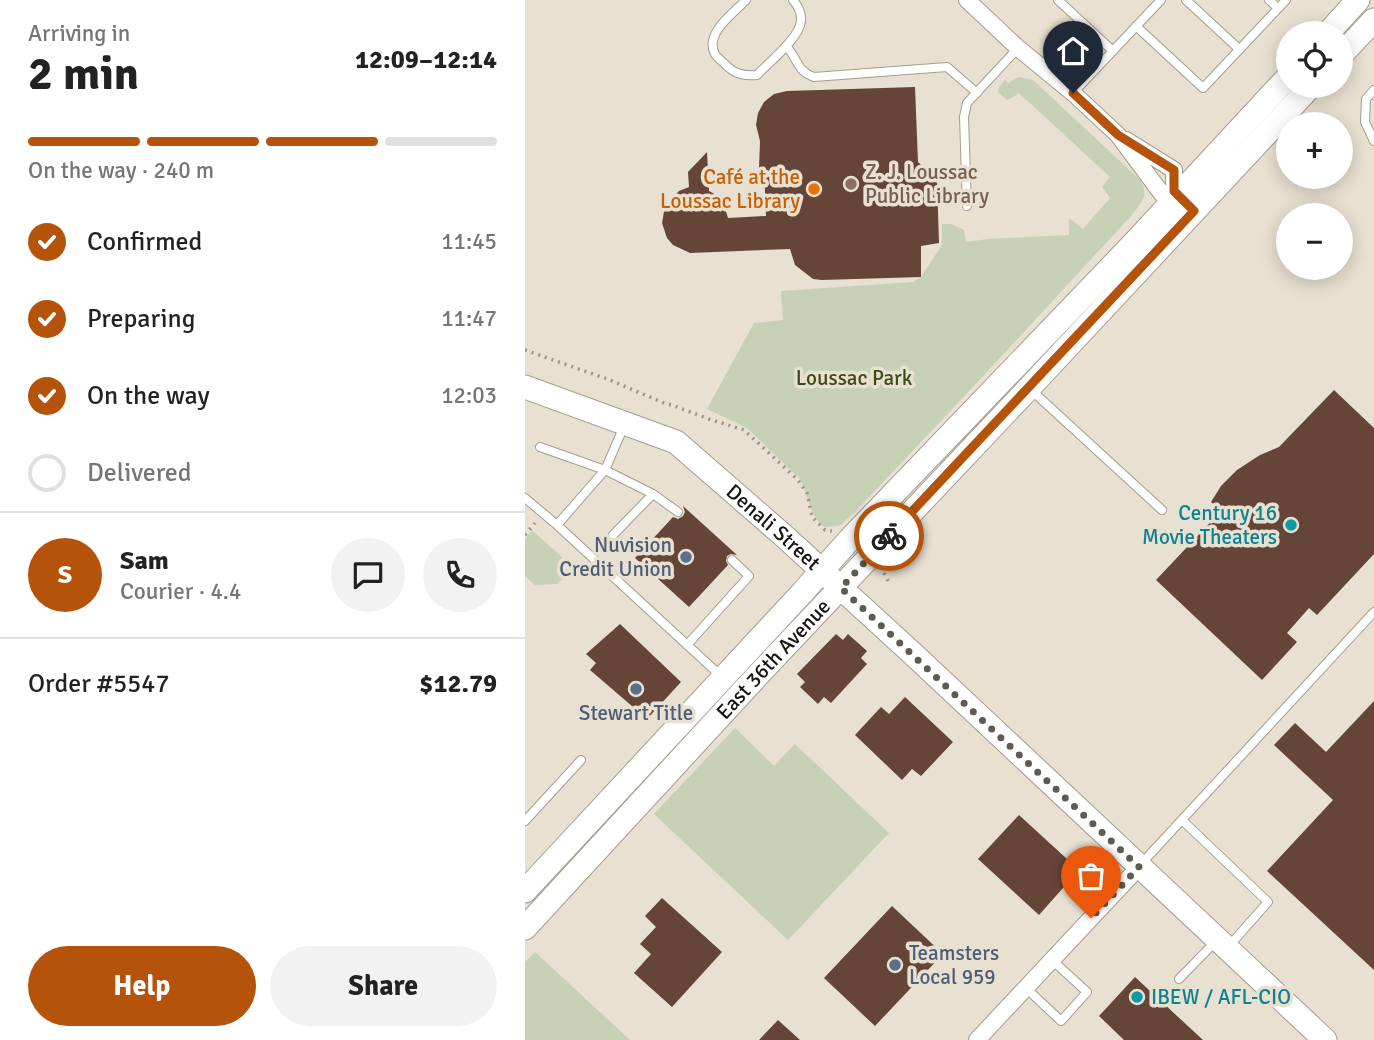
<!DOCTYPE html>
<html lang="en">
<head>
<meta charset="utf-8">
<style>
	body { margin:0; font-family:Signika,sans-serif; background:#f2f2f2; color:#222; height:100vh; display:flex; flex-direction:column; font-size:26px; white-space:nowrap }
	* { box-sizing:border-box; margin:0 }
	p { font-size:23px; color:#767676 }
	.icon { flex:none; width:38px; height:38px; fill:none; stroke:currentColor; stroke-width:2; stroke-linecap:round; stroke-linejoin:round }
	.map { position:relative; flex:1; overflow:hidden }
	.panel { display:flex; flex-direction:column; background:#fff; width:525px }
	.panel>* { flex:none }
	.buttons { position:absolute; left:751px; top:21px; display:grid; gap:14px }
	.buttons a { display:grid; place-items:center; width:77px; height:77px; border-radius:50%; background:#fff; box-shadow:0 4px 18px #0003; font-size:35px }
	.pin { position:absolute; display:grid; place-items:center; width:60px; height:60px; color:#fff; margin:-72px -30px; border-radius:50% 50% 50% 0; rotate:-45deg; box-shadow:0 0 7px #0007 }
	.pin .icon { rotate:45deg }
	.courier { position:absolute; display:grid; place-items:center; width:70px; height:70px; margin:-35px; border:5px solid #b45309; border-radius:50%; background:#fff; color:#222; box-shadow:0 2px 9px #0007 }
	.headline em { font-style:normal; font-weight:800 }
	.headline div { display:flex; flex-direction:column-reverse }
	.headline { display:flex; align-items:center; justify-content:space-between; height:119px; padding:0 28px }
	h1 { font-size:46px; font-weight:800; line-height:52px }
	.bar { display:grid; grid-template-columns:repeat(4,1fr); gap:10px 7px; align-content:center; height:84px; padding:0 28px }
	.bar i { height:9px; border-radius:5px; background:#e0e0e0 }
	.bar .active { background:#b45309 }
	.bar p { grid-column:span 4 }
	.line { display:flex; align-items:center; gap:18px; padding:0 28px; border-top:2px solid #e0e0e0 }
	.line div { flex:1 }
	.round { display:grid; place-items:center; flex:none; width:74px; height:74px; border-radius:37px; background:#f2f2f2 }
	ol { padding:0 28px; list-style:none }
	li { display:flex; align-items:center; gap:21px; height:77px }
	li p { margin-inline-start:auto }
	li .icon { padding:7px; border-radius:50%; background:#b45309; color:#fff; stroke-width:4 }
	li:last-child { color:#767676 }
	li i { width:38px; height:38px; border:4px solid #e0e0e0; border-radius:50% }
	.button { display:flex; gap:14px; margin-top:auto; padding:14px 28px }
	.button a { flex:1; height:80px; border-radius:42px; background:#b45309; color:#fff; font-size:28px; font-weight:800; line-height:80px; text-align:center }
	.button a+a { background:#f2f2f2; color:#222 }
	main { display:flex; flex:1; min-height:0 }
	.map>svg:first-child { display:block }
</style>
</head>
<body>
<main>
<section class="panel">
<div class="headline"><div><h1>2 min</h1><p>Arriving in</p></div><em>12:09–12:14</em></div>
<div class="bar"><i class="active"></i><i class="active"></i><i class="active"></i><i></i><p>On the way · 240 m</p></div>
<ol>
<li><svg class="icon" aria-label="check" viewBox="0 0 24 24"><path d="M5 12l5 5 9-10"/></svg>Confirmed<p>11:45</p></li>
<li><svg class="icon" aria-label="check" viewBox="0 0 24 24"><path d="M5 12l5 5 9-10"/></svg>Preparing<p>11:47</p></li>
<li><svg class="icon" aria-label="check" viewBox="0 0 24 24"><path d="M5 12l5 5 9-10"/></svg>On the way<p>12:03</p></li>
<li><i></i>Delivered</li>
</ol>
<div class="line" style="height:126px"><b class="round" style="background:#b45309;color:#fff">S</b><div><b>Sam</b><p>Courier · 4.4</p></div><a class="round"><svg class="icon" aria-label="chat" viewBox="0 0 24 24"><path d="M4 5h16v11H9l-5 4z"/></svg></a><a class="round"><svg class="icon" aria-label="phone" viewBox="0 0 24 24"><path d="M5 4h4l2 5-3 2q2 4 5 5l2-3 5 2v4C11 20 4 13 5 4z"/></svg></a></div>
<div class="line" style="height:91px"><div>Order #5547</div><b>$12.79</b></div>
<div class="button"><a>Help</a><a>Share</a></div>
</section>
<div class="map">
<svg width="849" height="1040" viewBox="0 0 849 1040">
	<rect width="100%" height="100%" fill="#e8e0d1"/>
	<path fill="#c6d1b5" d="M494,77l14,3 104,97c15,16 4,26 -7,40l-158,171 -119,126 -14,12 -15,1c-16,-13 -15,-33 -25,-49l-52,-50 -40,-19 47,-86 29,-3 -2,-29 132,-9 8,-5 21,-32v-21h9l13,6 2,12 22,-3 81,-4v-17l14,11 27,-31 -8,-11 8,-10 -91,-84 -6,4 -6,3 -9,-8 1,-5 6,-7 3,3z
		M7,530l43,39 -18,15 -22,1 -10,-9v-37z
		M210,728l39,38 21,-22 94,89 -101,107 -134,-126z
		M10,952l95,88h-105v-78z"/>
	<path fill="#654538" d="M390,87l3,75 19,18 2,63 -18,3v31l-99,3 -9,-1 -18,-14 -5,-16 -100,4 -17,-8 -6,-7 -5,-15 3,-17 14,-15 10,-4 -1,-15 19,-20 2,39 7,4 7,7 5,16 38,-2 -2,-48h-5l1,-27 -4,-16 2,-12 6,-11 10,-8 13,-3z
		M809,390l40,38v126l-57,61 -8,-7 -22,25 10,9 -35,38 -106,-100 65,-69 -10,-9 10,-16 16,-16 23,-15 19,-8z
		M158,506l54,49 -6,-1 -4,2 -1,5 2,4 -39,42 -54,-49 38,-41 5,2 5,-3 2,-4z
		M95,624l61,58 -34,37 -57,-49 6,-7 -10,-9z
		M311,634l7,6 5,-6 19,17 -6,7 6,6 -36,39 -7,-6 -6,7 -18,-17 5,-5 -8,-8z
		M380,697l48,45 -32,34 -9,-7 -10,11 -47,-45 26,-28 8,7z
		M849,701v269l-107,-99 66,-71 -59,-55 21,-22 31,29z
		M494,815l60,55 -40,45 -61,-56z
		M137,898l60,54 -50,55 -38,-34 17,-19 -11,-10 16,-17 -11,-11z
		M367,906l51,48 -68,72 -51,-48z
		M610,977l68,63h-79l-25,-24z
		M253,1020l22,20h-41z"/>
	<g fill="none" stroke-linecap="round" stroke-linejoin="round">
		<g stroke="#a59d8f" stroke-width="10">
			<path id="lane" d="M221,0c-12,13 -42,33 -31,54 2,4 8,8 12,12 8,8 17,10 30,9 12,-13 42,-36 44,-54 1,-8 -3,-15 -8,-21
				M533,0l55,51
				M661,0l53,49
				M744,0l9,8
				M611,26l67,62 83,-88
				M261,46c12,12 10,25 28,31l133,-10 30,26
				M849,90l-8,9 -1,23 9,19
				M548,93l88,-93
				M442,206l-3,-89 3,-14 51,-55
				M505,389l132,121
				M15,447l65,23 48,24 25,18
				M0,498l32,27 48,-55 19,-44
				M32,525l165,152
				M88,535l40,-41
				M162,645l62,-69 -17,-16
				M657,820l86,82 -39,44
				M0,821l56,-61
				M616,864l233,-252
				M654,979l37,-38
				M501,988l35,33 26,-29 -35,-32"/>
		</g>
		<g stroke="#a59d8f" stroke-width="18">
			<path id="street" d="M442,0l51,48 55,45 45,42 44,59 12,-3
				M601,140l48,30v21l7,6
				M452,1040l162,-173"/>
		</g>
		<g stroke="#a59d8f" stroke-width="25">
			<g id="secondary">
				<path d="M803,33l30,-33"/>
				<path d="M816,55l33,-35"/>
				<path id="s1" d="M0,387l151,55 108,94 129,118 412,386"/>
				<path d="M0,891l277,-298 48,-54 286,-298 152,-164"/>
				<path id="s2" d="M0,928l233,-253 271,-287 282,-302"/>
			</g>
		</g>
		<path stroke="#9a9489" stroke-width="3.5" stroke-dasharray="2 5" stroke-linecap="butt" d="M0,350l85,30 56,24 6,1 37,14 35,11 53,49 10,14 5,24 13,13 7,1
			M0,535l10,-12
			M359,573l4,8"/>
		<use href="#lane" stroke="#fff" stroke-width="8"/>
		<use href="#street" stroke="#fff" stroke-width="16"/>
		<use href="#secondary" stroke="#fff" stroke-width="23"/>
	</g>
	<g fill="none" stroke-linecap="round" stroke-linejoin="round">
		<path stroke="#605b52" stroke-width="7" stroke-dasharray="0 12.6" d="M364,536l-48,52 298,279 -48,51"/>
		<path stroke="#b45309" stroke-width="9" d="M364,536l305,-325 -20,-20v-21l-56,-35 -45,-42"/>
	</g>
	<circle fill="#8d6e63" stroke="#e8e0d1" stroke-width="2.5" cx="326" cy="184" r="7"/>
	<circle fill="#e8710a" stroke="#e8e0d1" stroke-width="2.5" cx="289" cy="189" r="7"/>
	<g fill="#0f9aa8" stroke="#e8e0d1" stroke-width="2.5">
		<circle cx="766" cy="525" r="7"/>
		<circle cx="612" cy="997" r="7"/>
	</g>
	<g fill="#5c6f8a" stroke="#e8e0d1" stroke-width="2.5">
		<circle cx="161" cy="557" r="7"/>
		<circle cx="111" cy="689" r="7"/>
		<circle cx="370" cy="965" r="7"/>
	</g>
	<g text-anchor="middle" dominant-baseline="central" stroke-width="7" stroke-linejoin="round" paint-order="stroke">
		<g font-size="21" fill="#785e54" stroke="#e8e0d1" text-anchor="start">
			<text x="340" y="172">Z. J. Loussac<tspan x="340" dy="24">Public Library</tspan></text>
		</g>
		<g font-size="21" fill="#c56008" stroke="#e8e0d1" text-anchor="end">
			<text x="275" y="177">Café at the<tspan x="275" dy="24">Loussac Library</tspan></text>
		</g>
		<g font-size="21" fill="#3a4b16" stroke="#e8e0d1">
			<text x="329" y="378">Loussac Park</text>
		</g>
		<g font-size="21" fill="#0d838f" stroke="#e8e0d1" text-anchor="end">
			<text x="752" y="513">Century 16<tspan x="752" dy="24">Movie Theaters</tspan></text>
			<text x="626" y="997" text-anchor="start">IBEW / AFL-CIO</text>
		</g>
		<g font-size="21" fill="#16130e" stroke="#e8e0d1">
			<text stroke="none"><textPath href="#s1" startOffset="290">Denali Street</textPath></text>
			<text stroke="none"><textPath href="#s2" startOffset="366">East 36th Avenue</textPath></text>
		</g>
		<g font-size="21" fill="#4e5e75" stroke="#e8e0d1" text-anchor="end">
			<text x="147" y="545">Nuvision<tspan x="147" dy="24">Credit Union</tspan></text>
			<text x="111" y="713" text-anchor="middle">Stewart Title</text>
			<text x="384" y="953" text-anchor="start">Teamsters<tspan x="384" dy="24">Local 959</tspan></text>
		</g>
	</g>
</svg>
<div class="buttons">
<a><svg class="icon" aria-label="locate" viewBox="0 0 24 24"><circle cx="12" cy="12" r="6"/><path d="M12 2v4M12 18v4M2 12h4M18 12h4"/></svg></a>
<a>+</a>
<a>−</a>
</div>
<div class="pin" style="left:566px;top:918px;background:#ea580c"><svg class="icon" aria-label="bag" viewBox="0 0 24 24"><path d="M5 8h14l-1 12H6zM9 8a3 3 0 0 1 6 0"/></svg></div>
<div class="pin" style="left:548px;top:93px;background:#1f2937"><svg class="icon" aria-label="home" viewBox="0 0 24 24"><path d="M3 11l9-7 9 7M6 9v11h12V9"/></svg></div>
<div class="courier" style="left:364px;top:536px"><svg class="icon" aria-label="bike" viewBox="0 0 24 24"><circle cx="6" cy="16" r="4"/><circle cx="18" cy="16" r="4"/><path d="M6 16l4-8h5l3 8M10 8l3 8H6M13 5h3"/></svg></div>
</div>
</main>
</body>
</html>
